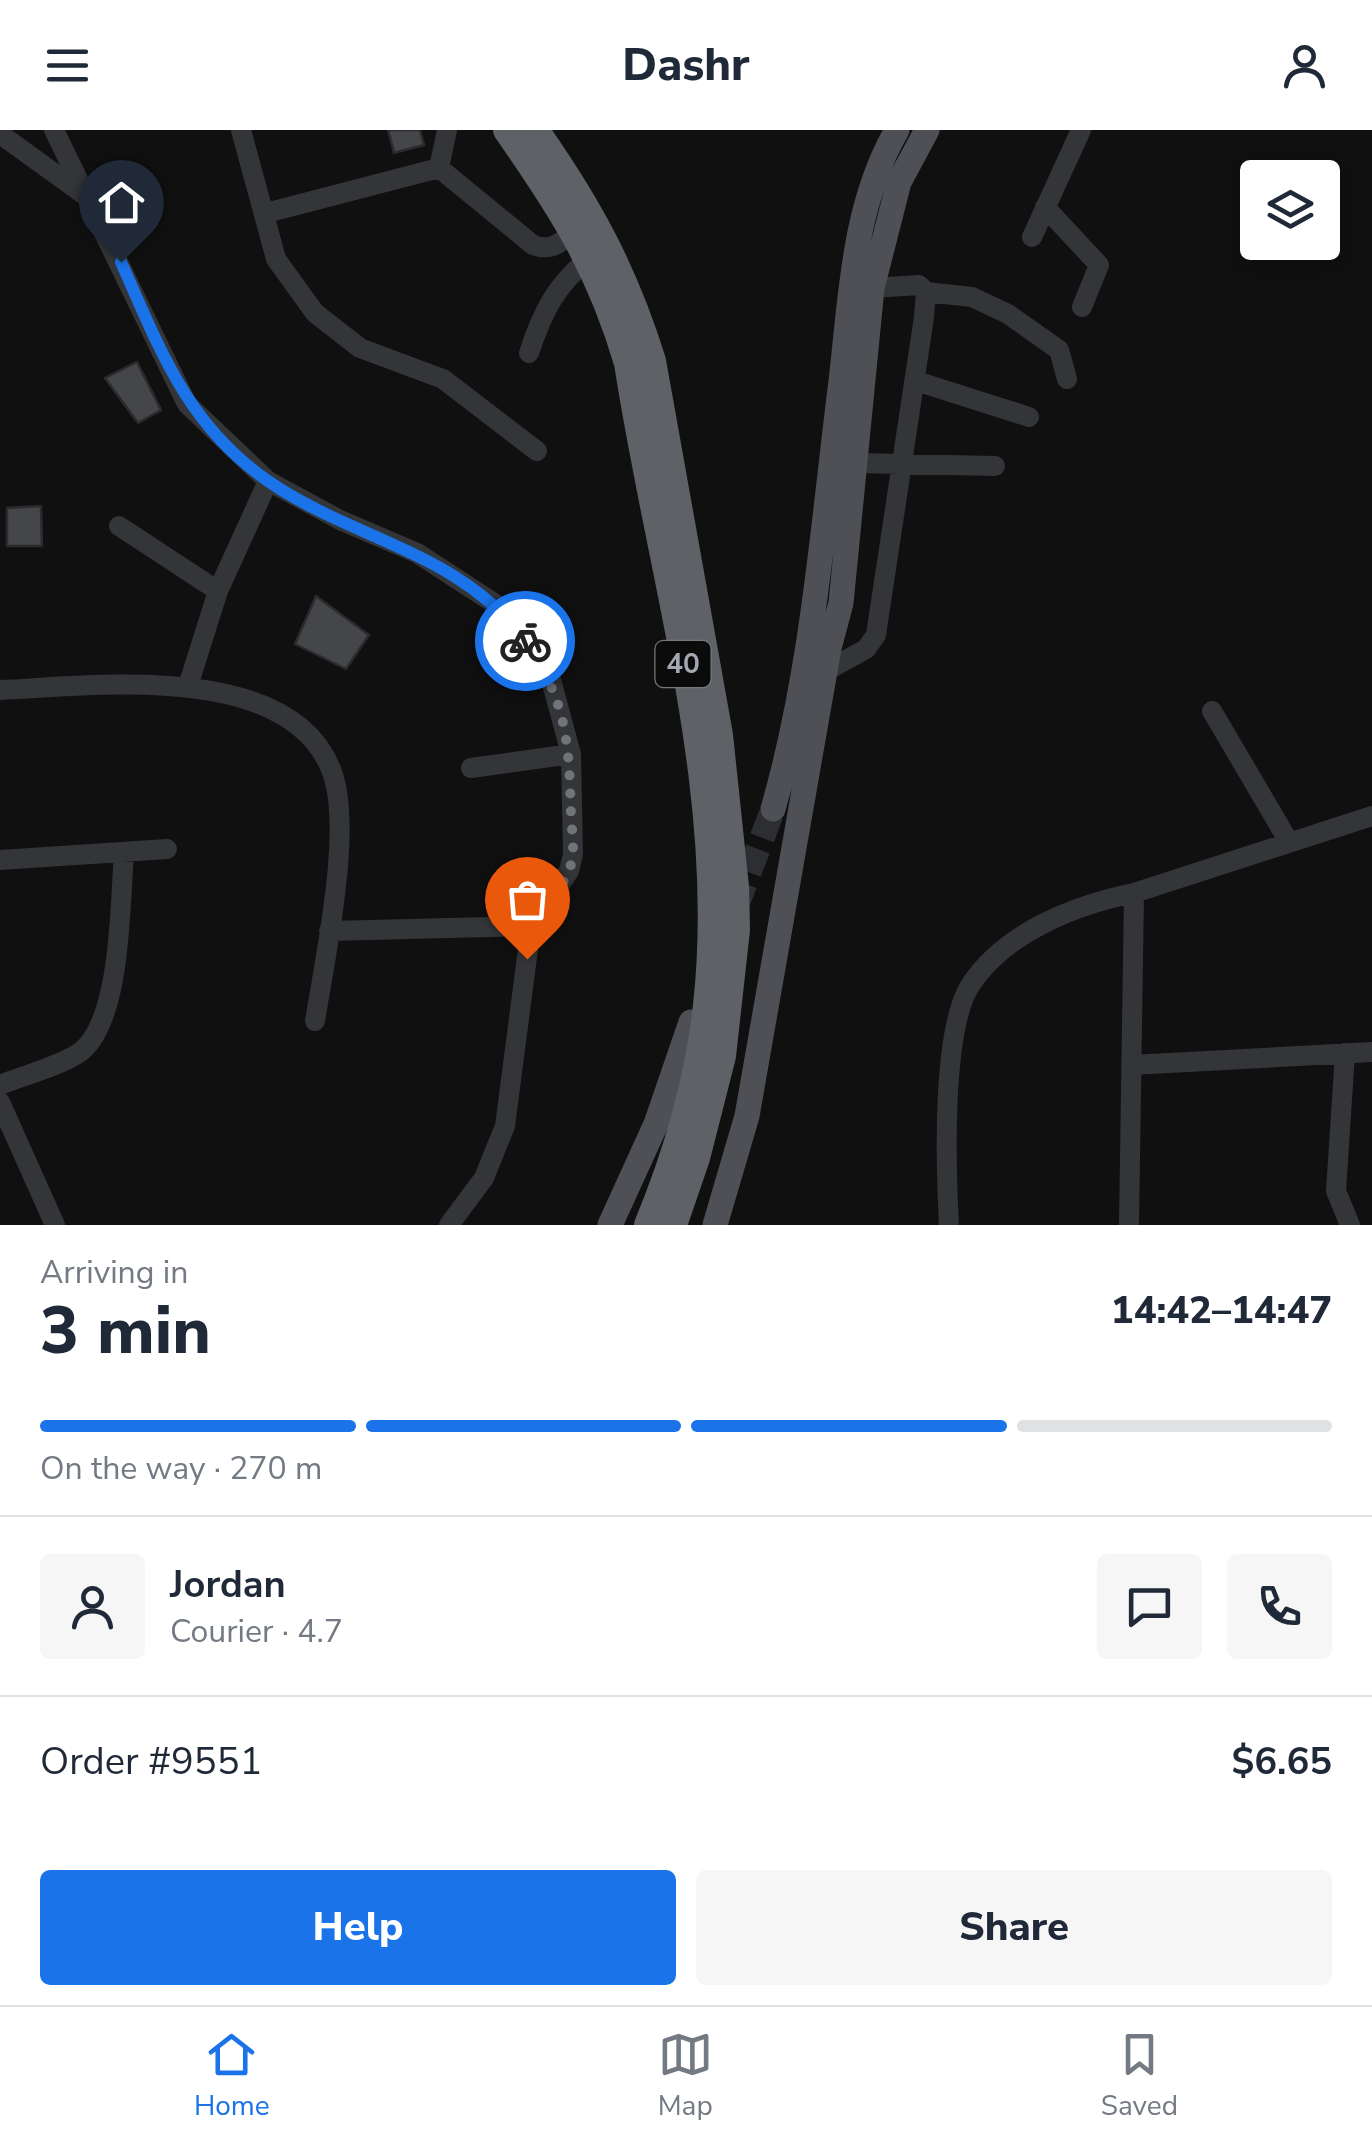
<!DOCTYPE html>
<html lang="en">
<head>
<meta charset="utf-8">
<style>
	body { margin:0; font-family:"Nunito Sans",sans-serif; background:#f6f6f7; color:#1f2937; height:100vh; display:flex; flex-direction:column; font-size:38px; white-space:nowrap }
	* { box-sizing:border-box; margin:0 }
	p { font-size:32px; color:#747a83 }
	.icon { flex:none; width:55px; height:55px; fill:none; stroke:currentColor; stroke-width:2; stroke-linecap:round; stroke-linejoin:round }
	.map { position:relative; height:1095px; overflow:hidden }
	.drawer { display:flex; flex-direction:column; background:#fff; flex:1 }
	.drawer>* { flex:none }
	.fabs { position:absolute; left:1240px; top:30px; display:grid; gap:20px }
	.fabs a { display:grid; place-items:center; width:100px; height:100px; border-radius:10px; background:#fff; box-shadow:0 5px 15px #0003; font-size:50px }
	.pin { position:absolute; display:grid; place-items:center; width:85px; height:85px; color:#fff; margin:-102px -42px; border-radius:50% 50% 50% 0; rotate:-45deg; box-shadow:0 0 10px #0007 }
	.pin .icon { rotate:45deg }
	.courier { position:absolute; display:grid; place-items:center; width:100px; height:100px; margin:-50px; border:8px solid #1a73e8; border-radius:50%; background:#fff; color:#222; box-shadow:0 2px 12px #0007 }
	.headline em { font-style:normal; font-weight:800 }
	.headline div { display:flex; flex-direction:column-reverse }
	.headline { display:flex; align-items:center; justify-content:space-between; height:170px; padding:0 40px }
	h1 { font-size:65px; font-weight:800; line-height:75px }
	.bar { display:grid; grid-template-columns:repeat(4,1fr); gap:15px 10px; align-content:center; height:120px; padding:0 40px }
	.bar i { height:12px; border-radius:8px; background:#e0e1e3 }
	.bar .selected { background:#1a73e8 }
	.bar p { grid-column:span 4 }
	.line { display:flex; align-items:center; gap:25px; padding:0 40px; border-top:2px solid #e0e1e3 }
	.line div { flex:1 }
	.round { display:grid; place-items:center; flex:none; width:105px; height:105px; border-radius:10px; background:#f6f6f7 }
	.button { display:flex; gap:20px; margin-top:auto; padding:20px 40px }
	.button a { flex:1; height:115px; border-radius:10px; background:#1a73e8; color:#fff; font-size:40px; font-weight:800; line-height:115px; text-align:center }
	.button a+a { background:#f6f6f7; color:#1f2937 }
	header { display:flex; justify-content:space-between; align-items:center; height:130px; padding:0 40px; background:#fff; font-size:45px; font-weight:800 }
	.tabs { display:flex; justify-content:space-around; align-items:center; height:140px; border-top:2px solid #e0e1e3; background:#fff; font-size:28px; color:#747a83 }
	.tabs a { display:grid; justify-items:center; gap:5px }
	.tabs .selected { color:#1a73e8 }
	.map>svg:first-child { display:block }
</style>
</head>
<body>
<header><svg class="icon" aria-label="menu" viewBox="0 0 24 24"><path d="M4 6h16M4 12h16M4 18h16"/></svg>Dashr<svg class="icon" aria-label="person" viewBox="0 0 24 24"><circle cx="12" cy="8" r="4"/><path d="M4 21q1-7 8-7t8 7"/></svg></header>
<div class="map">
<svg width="1372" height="1095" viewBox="0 0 1372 1095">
	<rect width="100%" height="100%" fill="#101011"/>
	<path fill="#444649" stroke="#2b2b2d" stroke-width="2.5" d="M388,0h32l4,15 -30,8z
		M137,232l24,48 -23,13 -33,-45z
		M41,376l1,40h-35v-38z
		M316,466l53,39 -23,34 -51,-25z"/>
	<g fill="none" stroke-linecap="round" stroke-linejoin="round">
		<path stroke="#2d2e31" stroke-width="25" stroke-dasharray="25 12" stroke-linecap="butt" d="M736,777l37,-98"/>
		<path stroke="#343538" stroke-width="20" d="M54,0l133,274 81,77 72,39 77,33 83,54 50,69 21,78 2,100 -4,17 -38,55 -26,200 -21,52 -35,47
			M241,0l35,129 39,54 45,35 83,31 94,72
			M0,4l83,60
			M439,38l8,-38
			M1045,77l54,58 -17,42
			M266,83l173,-45 94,77c20,7 28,-3 43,-15
			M1032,107l49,-107
			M926,162l46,5 36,17 51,36 8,29
			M529,223c13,-40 27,-69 61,-95
			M916,251l113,36
			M856,333l139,3
			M119,396l99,65
			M826,541l40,-22 10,-14 48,-318 2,-25 -7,-7 -47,3
			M188,556l30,-95 50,-110
			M0,560c94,-4 291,-30 332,82 21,57 -7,186 -17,249
			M1212,581l77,131
			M471,638l100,-14
			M0,730l167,-11
			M329,801l202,-5
			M1345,923l-9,138 14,34
			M1131,935l241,-13
			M0,955c25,-10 57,-18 79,-32 43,-30 41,-153 45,-201
			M0,972l55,123
			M949,1095c-3,-56 -8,-196 22,-241 35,-52 104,-79 163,-91
			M1129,1095l5,-332 238,-77"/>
		<path stroke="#4e5055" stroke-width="25" d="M773,679c40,-139 50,-286 68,-428 10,-85 12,-175 56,-251
			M610,1095l46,-101 35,-102
			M715,1095l32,-109 82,-468 12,-45 31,-315 27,-106 28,-52"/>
		<path stroke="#5e6166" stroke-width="28" d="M507,0c56,80 93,138 121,233 32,210 103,428 79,642 -8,75 -30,150 -59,220
			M535,0c54,77 89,141 117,231l67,374 16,152 1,43 -14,126 -26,102 -23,67"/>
	</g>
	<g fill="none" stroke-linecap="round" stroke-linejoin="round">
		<path stroke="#707378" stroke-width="10" stroke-dasharray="0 18" d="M525,511c43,61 44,104 46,175 1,18 5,38 -2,54 -16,40 -35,35 -42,89"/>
		<path stroke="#1a73e8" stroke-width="12" d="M121,132c39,87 65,162 147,219 85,59 195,72 257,160"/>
	</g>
	<g text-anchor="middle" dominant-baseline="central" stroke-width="9" stroke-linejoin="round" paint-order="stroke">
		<rect fill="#0b0b0c" stroke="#75797f" stroke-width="2.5" x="655.5" y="511" width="55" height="46" rx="8"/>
		<g font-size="28" font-weight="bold" fill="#a3a8b0">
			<text x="683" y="534">40</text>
		</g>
	</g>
</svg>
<div class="fabs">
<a><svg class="icon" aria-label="layers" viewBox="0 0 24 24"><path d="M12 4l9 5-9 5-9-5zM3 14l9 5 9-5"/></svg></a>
</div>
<div class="pin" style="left:527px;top:829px;background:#ea580c"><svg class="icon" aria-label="bag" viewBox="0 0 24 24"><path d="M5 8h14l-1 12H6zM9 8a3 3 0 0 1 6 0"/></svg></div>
<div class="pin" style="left:121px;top:132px;background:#1f2937"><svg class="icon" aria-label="home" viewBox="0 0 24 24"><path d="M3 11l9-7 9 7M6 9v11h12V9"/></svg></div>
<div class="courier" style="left:525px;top:511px"><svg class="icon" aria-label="bike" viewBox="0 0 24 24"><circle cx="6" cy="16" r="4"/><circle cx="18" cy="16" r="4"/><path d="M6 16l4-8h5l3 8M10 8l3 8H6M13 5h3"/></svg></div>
</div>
<section class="drawer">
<div class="headline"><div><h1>3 min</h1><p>Arriving in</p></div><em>14:42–14:47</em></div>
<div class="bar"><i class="selected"></i><i class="selected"></i><i class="selected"></i><i></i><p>On the way · 270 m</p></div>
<div class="line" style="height:180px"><a class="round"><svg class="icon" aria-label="person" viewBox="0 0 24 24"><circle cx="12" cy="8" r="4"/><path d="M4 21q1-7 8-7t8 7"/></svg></a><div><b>Jordan</b><p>Courier · 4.7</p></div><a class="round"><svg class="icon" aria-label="chat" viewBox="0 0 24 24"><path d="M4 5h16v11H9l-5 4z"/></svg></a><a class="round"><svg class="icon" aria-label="phone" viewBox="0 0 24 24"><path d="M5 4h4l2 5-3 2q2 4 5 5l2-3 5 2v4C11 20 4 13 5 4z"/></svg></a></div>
<div class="line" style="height:130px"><div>Order #9551</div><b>$6.65</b></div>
<div class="button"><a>Help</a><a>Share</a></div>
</section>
<nav class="tabs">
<a class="selected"><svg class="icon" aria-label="home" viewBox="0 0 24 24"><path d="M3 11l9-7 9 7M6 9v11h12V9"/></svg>Home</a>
<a><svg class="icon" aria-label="map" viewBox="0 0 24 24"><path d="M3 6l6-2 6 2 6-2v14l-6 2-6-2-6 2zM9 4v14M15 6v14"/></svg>Map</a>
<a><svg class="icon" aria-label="saved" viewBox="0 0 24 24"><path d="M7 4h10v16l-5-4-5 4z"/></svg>Saved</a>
</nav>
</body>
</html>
